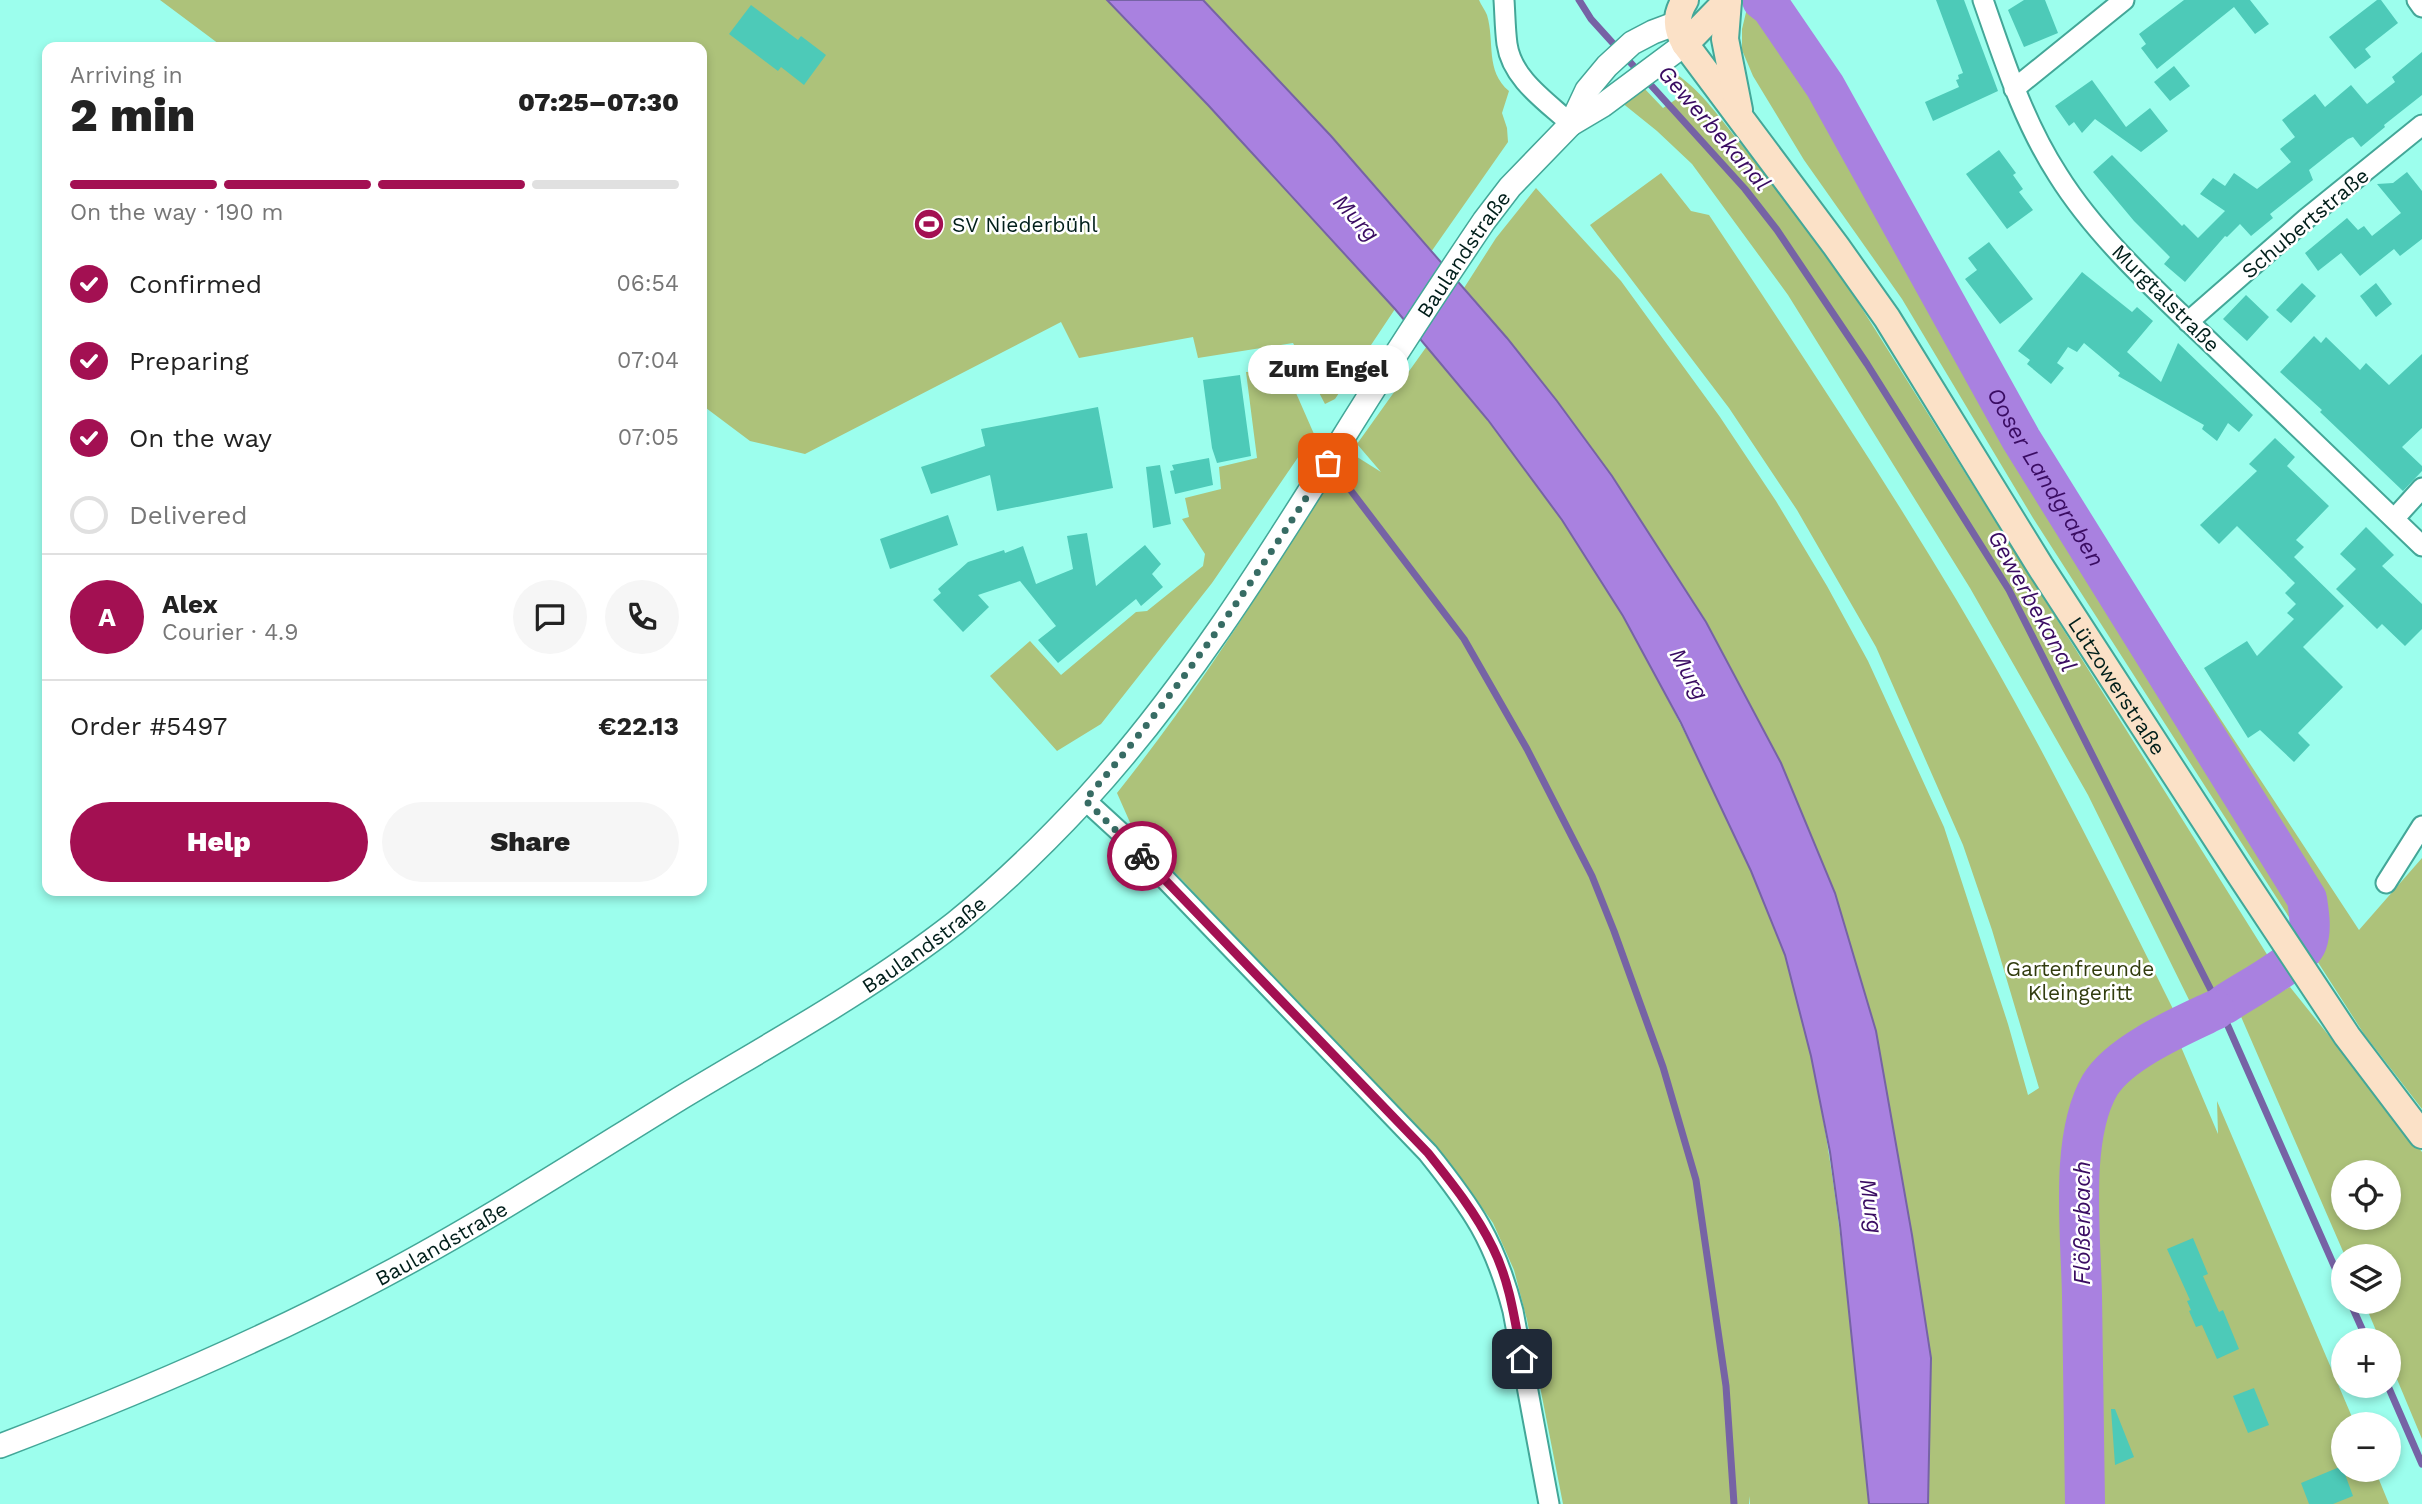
<!DOCTYPE html>
<html lang="en">
<head>
<meta charset="utf-8">
<style>
	body { margin:0; font-family:"Work Sans",sans-serif; background:#f6f6f6; color:#222; height:100vh; display:flex; flex-direction:column; font-size:26px; white-space:nowrap }
	* { box-sizing:border-box; margin:0 }
	p { font-size:23px; color:#767676 }
	.icon { flex:none; width:38px; height:38px; fill:none; stroke:currentColor; stroke-width:2; stroke-linecap:round; stroke-linejoin:round }
	.map { position:relative; flex:1; overflow:hidden }
	.details { position:absolute; left:42px; top:42px; width:665px; height:854px; display:flex; flex-direction:column; background:#fff; border-radius:14px; box-shadow:0 4px 10px #0003 }
	.details>* { flex:none }
	.tools { position:absolute; left:2331px; top:1160px; display:grid; gap:14px }
	.tools a { display:grid; place-items:center; width:70px; height:70px; border-radius:50%; background:#fff; box-shadow:0 4px 10px #0003; font-size:35px }
	.pin { position:absolute; display:grid; place-items:center; width:60px; height:60px; color:#fff; margin:-30px; border-radius:14px; box-shadow:0 4px 10px #0006 }
	.courier { position:absolute; display:grid; place-items:center; width:70px; height:70px; margin:-35px; border:5px solid #a31052; border-radius:50%; background:#fff; color:#222; box-shadow:0 2px 9px #0007 }
	.bubble { position:absolute; height:49px; border-radius:24px; background:#fff; box-shadow:0 4px 10px #0003; font-size:23px; font-weight:800; line-height:49px; text-align:center }
	.overview em { font-style:normal; font-weight:800 }
	.overview div { display:flex; flex-direction:column-reverse }
	.overview { display:flex; align-items:center; justify-content:space-between; height:119px; padding:0 28px }
	h1 { font-size:46px; font-weight:800; line-height:52px }
	.bar { display:grid; grid-template-columns:repeat(4,1fr); gap:10px 7px; align-content:center; height:84px; padding:0 28px }
	.bar i { height:9px; border-radius:5px; background:#e0e0e0 }
	.bar .active { background:#a31052 }
	.bar p { grid-column:span 4 }
	.line { display:flex; align-items:center; gap:18px; padding:0 28px; border-top:2px solid #e0e0e0 }
	.line div { flex:1 }
	.round { display:grid; place-items:center; flex:none; width:74px; height:74px; border-radius:37px; background:#f6f6f6 }
	ol { padding:0 28px; list-style:none }
	li { display:flex; align-items:center; gap:21px; height:77px }
	li p { margin-inline-start:auto }
	li .icon { padding:7px; border-radius:50%; background:#a31052; color:#fff; stroke-width:4 }
	li:last-child { color:#767676 }
	li i { width:38px; height:38px; border:4px solid #e0e0e0; border-radius:50% }
	.cta { display:flex; gap:14px; margin-top:auto; padding:14px 28px }
	.cta a { flex:1; height:80px; border-radius:42px; background:#a31052; color:#fff; font-size:28px; font-weight:800; line-height:80px; text-align:center }
	.cta a+a { background:#f6f6f6; color:#222 }
	.map>svg:first-child { display:block }
</style>
</head>
<body>
<div class="map">
<svg width="2422" height="1504" viewBox="0 0 2422 1504">
	<rect width="100%" height="100%" fill="#9cfeed"/>
	<path fill="#adc27a" fill-rule="evenodd" d="M160,0h947l101,105 187,204 -60,90 -10,5 -32,-61 -95,15 -5,-21 -114,21 -18,-36 -256,132 -55,-13 -48,-36v-358h-479z
		M1203,0h276c2,5 6,10 8,15 8,27 -2,56 22,76l-7,22 5,15 1,14 -77,110 -100,-116z
		M1749,0h29l22,22 128,221 72,140 359,547 63,-72v251l-58,-75 -331,-516 -131,-219 -98,-139 -51,-84 -11,-26v-21z
		M1676,74c26,17 45,46 65,70 40,51 78,102 115,155l412,657 -76,50 -104,-211 -118,-207 -182,-293 -96,-131 -35,-33 -36,-29 21,-16 21,22 18,-12 -21,-21z
		M1661,173l30,38 18,4c85,127 169,254 247,384 81,136 151,277 221,418l-66,40 -30,51 -9,49 5,347h-149l3,-146 -19,-123 -36,-204 -41,-138 -54,-130 -75,-142 -94,-145 -105,-138 -43,-50 32,-50 40,-50 85,93 99,136 56,84 51,85 41,75 76,166 64,197 20,71 11,-7 -47,-158 -29,-85 -87,-198 -79,-137 -68,-102 -139,-183z
		M1427,346c72,86 142,175 198,273 33,59 63,120 93,181 24,51 51,103 68,158 35,118 51,240 64,362 7,61 18,123 19,184h-119v-8l-1,8h-186l-36,-184 -13,-50 -21,-47 -40,-56 -321,-340 -15,-34c86,-108 159,-224 229,-343l35,22 -24,-28z
		M1273,371l23,22 18,41 -102,149 -111,141 -44,27 -67,-75 40,-35 31,34 75,-63 11,-1 56,-45 2,-12 -23,-35 7,-2 -4,-19 36,-9 -2,-22 38,-9 -11,-86z
		M2290,987l132,165v287l-33,-79v-20h-9l-16,-38h25v-46h-44l-106,-244zM2343,1172h46v46h-46z
		M2176,1035l42,99 -1,-33 138,323h-12v46h32l14,34h-299c-1,-69 -2,-139 -2,-208 -1,-55 -11,-160 17,-206 15,-26 46,-41 71,-55z"/>
	<path fill="#a981e0" stroke="#7663a5" stroke-width="2" d="M1107,0h96l128,136 176,202 50,63 55,75 94,146 75,141 54,130 41,138 36,204 19,123 -3,146h-59l-29,-279 -10,-73 -19,-96 -26,-101 -34,-84 -70,-148 -58,-107 -61,-96 -74,-100 -93,-111 -187,-204z"/>
	<g fill="none" stroke-linecap="round" stroke-linejoin="round">
		<path stroke="#7663a5" stroke-width="7" d="M1579,0l12,19 154,170 32,41 90,134 142,226 211,418 123,278
			M1339,475l125,164 63,110 65,127 22,55 49,136 33,113 30,206 8,118
			M2310,923l4,-5
			M2350,1302l17,38
			M2388,1386l34,78"/>
		<g stroke="#a981e0" stroke-width="40">
			<path id="s1" d="M1762,0l9,7 54,79 196,353 286,460c2,14 5,30 0,44 -7,19 -63,48 -82,61"/>
			<path d="M2085,1504c-1,-69 -2,-139 -3,-208 -1,-61 -13,-158 18,-211 20,-33 81,-59 115,-75"/>
		</g>
	</g>
	<path fill="#4dcab8" d="M1936,0h28l34,91 -65,30 -8,-19 34,-15 -3,-7 3,-1 -1,-4 5,-2z
		M2024,0h21l13,33 -34,14 -16,-37z
		M2184,0h66l19,24 -14,10 -21,-27 -77,62 -16,-21 5,-4 -7,-10z
		M2377,0h4l17,23 -33,26 6,8 -16,12 -26,-32z
		M751,5l47,35 3,-4 25,19 -22,30 -23,-18 -3,4 -49,-37z
		M2422,52v43l-38,30 1,2 -24,20 -8,-10 -5,2 -39,31 4,10 -43,34 3,4 -22,18 -11,-12 -13,13 -2,-1 -40,46 -21,-18 6,-7 -36,-36 -41,-49 19,-17 70,71 2,-2 14,14 27,-27 -25,-17 13,-16 12,8 9,-13 23,16 34,-27 -11,-13 15,-12 -13,-17 33,-26 10,13 26,-22 16,19 28,-22 -3,-5z
		M2174,66l16,20 -20,15 -16,-19z
		M2092,80l34,47 24,-19 18,23 -27,21 -46,-33 -13,14 -8,-11 -5,4 -14,-20z
		M1999,150l17,23 -3,2 10,14 -4,3 14,18 -26,19 -41,-55z
		M2407,172l15,19v48l-22,17 -6,-7 -34,27 -19,-23 -23,18 -13,-18 42,-35 11,12 6,-4 8,10 29,-23 -24,-29 16,-1z
		M1989,242l44,57 -33,25 -35,-45 12,-9 -9,-12z
		M2082,272l50,40 5,-5 16,14 -26,31 34,30 17,-39 75,72 -14,17 -11,-9 -11,18 -15,-12 2,-4 -86,-49 2,-3 -36,-30 -7,9 -9,-5 -11,16 7,5 -13,16 -24,-20 3,-4 -12,-9z
		M2302,283l14,13 -25,27 -15,-13z
		M2376,283l16,21 -16,13 -16,-21z
		M2246,295l23,22 -22,24 -24,-22z
		M2314,336l7,7 5,-6 34,33 6,-7 23,22 33,-31v74l-20,19 20,19v5l-19,20 -83,-79 2,-2 -42,-38z
		M1240,375l11,81 -34,7 -5,-15 -9,-68z
		M1098,407l15,81 -116,23 -7,-36 -59,19 -10,-27 64,-21 -4,-17z
		M2275,438l20,19 -8,9 42,40 -33,34 8,7 -10,10 50,49 -41,41 40,40 -45,46 12,12 -16,17 -34,-32 -12,8 -44,-70 43,-27 10,15 37,-37 -7,-6 9,-9 -11,-11 10,-10 -58,-57 -18,18 -19,-19 57,-54 -8,-7z
		M1209,458l4,27 -38,9 -5,-23 4,-1 -2,-5z
		M1160,465l11,59 -18,4 -7,-61z
		M948,515l10,30 -68,24 -10,-30z
		M2366,527l28,28 -12,11 40,38v25l-17,17 -23,-22 -5,5 -41,-40 20,-20 -16,-15z
		M1087,533l9,53 49,-41 16,19 -9,10 11,13 -22,19 -5,-7 -78,64 -20,-23 18,-14 -36,-45 -42,14 11,12 -26,25 -30,-32 8,-7 -3,-4 30,-27 36,-12 1,3 18,-7 13,38 37,-15 -6,-33z
		M2193,1238l15,36 -5,2 16,36 4,-2 16,39 -22,10 -15,-34 -6,2 -7,-16 2,-1 -4,-9 3,-1 -23,-51z
		M2254,1388l15,37 -21,8 -15,-37z
		M2111,1409h4l19,48 -19,8z
		M2342,1466l11,30 -20,8h-24l-8,-21z"/>
	<g fill="none" stroke-linecap="round" stroke-linejoin="round">
		<g stroke="#43a798" stroke-width="23">
			<path id="minor" d="M1504,0c1,14 1,29 3,44 5,35 39,57 64,80
				M1983,0c21,60 40,121 75,175 40,64 103,120 157,172 69,66 138,132 207,199
				M2417,0l5,7
				M2014,89l110,-89
				M2188,322l119,-104 115,-93
				M2394,519l28,-31
				M1085,800l36,33 307,320c44,55 67,88 85,158l36,193
				M2386,883l36,-57"/>
		</g>
		<g stroke="#43a798" stroke-width="26">
			<g id="tertiary">
				<path d="M1571,124l32,-19 82,-61"/>
				<path id="s2" d="M0,1446c129,-49 259,-104 381,-169 102,-54 199,-117 298,-178 93,-56 190,-109 276,-176 46,-37 90,-80 130,-123 98,-107 176,-231 253,-354 47,-76 96,-151 146,-225l26,-34 61,-63 16,-34 20,-24 25,-23 21,-11 24,-9"/>
			</g>
		</g>
		<g stroke="#43a798" stroke-width="30">
			<g id="secondary">
				<path id="s3" d="M1685,0c-10,16 -9,28 0,44l151,202 51,72 153,248 199,307 108,163 75,99"/>
				<path d="M1728,1l-3,38 14,71"/>
				<path d="M1685,44l43,-44"/>
			</g>
		</g>
		<use href="#minor" stroke="#fff" stroke-width="19"/>
		<use href="#tertiary" stroke="#fff" stroke-width="23"/>
		<use href="#secondary" stroke="#fbe1c7" stroke-width="26"/>
	</g>
	<g fill="none" stroke-linecap="round" stroke-linejoin="round">
		<path stroke="#376c64" stroke-width="7" stroke-dasharray="0 12.6" d="M1142,856l-57,-56c91,-106 170,-219 243,-337"/>
		<path stroke="#a31052" stroke-width="9" d="M1142,856l286,297c24,30 48,60 65,95 17,34 22,74 29,111"/>
	</g>
	<defs>
		<g id="stadium-disc" transform="scale(1.575)"><circle r="9.5" fill="#a31052" stroke="#fff"/><path d="M0-5a6.5 5 0 1 0 0 10a6.5 5 0 1 0 0-10ZM-3.5-1.8h7v3.6h-7Z" fill="#fff"/></g>
	</defs>
	<g fill-rule="evenodd">
		<use href="#stadium-disc" x="929" y="224"/>
	</g>
	<g text-anchor="middle" dominant-baseline="central" stroke-width="5" stroke-linejoin="round" paint-order="stroke">
		<g font-size="21" fill="#001e1a" stroke="#fff">
			<text transform="translate(2305 223) rotate(-40)">Schubertstraße</text>
			<text stroke="none"><textPath href="#s2" startOffset="1936">Baulandstraße</textPath></text>
			<text transform="translate(2166 298) rotate(45)">Murgtalstraße</text>
			<text stroke="none"><textPath href="#s3" startOffset="821">Lützowerstraße</textPath></text>
			<text stroke="none"><textPath href="#s2" startOffset="1054">Baulandstraße</textPath></text>
			<text stroke="none"><textPath href="#s2" startOffset="486">Baulandstraße</textPath></text>
		</g>
		<g font-size="21" fill="#001e1a" stroke="#fff" text-anchor="start">
			<text x="952" y="224">SV Niederbühl</text>
		</g>
		<g font-size="21" fill="#313c0e" stroke="#fff">
			<text x="2080" y="968">Gartenfreunde<tspan x="2080" dy="24">Kleingeritt</tspan></text>
		</g>
		<g font-size="23" font-style="italic" fill="#3a0c62" stroke="#fff">
			<text transform="translate(1714 128) rotate(49)">Gewerbekanal</text>
			<text transform="translate(1356 218) rotate(47)">Murg</text>
			<text stroke="none"><textPath href="#s1" startOffset="556">Ooser Landgraben</textPath></text>
			<text transform="translate(2032 601) rotate(61)">Gewerbekanal</text>
			<text transform="translate(1689 674) rotate(61)">Murg</text>
			<text transform="translate(1871 1206) rotate(82)">Murg</text>
			<text transform="translate(2082 1223) rotate(-90)">Flößerbach</text>
		</g>
	</g>
</svg>
<div class="tools">
<a><svg class="icon" aria-label="locate" viewBox="0 0 24 24"><circle cx="12" cy="12" r="6"/><path d="M12 2v4M12 18v4M2 12h4M18 12h4"/></svg></a>
<a><svg class="icon" aria-label="layers" viewBox="0 0 24 24"><path d="M12 4l9 5-9 5-9-5zM3 14l9 5 9-5"/></svg></a>
<a>+</a>
<a>−</a>
</div>
<div class="pin" style="left:1328px;top:463px;background:#ea580c"><svg class="icon" aria-label="bag" viewBox="0 0 24 24"><path d="M5 8h14l-1 12H6zM9 8a3 3 0 0 1 6 0"/></svg></div>
<div class="pin" style="left:1522px;top:1359px;background:#1f2937"><svg class="icon" aria-label="home" viewBox="0 0 24 24"><path d="M3 11l9-7 9 7M6 9v11h12V9"/></svg></div>
<div class="courier" style="left:1142px;top:856px"><svg class="icon" aria-label="bike" viewBox="0 0 24 24"><circle cx="6" cy="16" r="4"/><circle cx="18" cy="16" r="4"/><path d="M6 16l4-8h5l3 8M10 8l3 8H6M13 5h3"/></svg></div>
<div class="bubble" style="left:1248px;top:345px;width:161px">Zum Engel</div>
<section class="details">
<div class="overview"><div><h1>2 min</h1><p>Arriving in</p></div><em>07:25–07:30</em></div>
<div class="bar"><i class="active"></i><i class="active"></i><i class="active"></i><i></i><p>On the way · 190 m</p></div>
<ol>
<li><svg class="icon" aria-label="check" viewBox="0 0 24 24"><path d="M5 12l5 5 9-10"/></svg>Confirmed<p>06:54</p></li>
<li><svg class="icon" aria-label="check" viewBox="0 0 24 24"><path d="M5 12l5 5 9-10"/></svg>Preparing<p>07:04</p></li>
<li><svg class="icon" aria-label="check" viewBox="0 0 24 24"><path d="M5 12l5 5 9-10"/></svg>On the way<p>07:05</p></li>
<li><i></i>Delivered</li>
</ol>
<div class="line" style="height:126px"><b class="round" style="background:#a31052;color:#fff">A</b><div><b>Alex</b><p>Courier · 4.9</p></div><a class="round"><svg class="icon" aria-label="chat" viewBox="0 0 24 24"><path d="M4 5h16v11H9l-5 4z"/></svg></a><a class="round"><svg class="icon" aria-label="phone" viewBox="0 0 24 24"><path d="M5 4h4l2 5-3 2q2 4 5 5l2-3 5 2v4C11 20 4 13 5 4z"/></svg></a></div>
<div class="line" style="height:91px"><div>Order #5497</div><b>€22.13</b></div>
<div class="cta"><a>Help</a><a>Share</a></div>
</section>
</div>
</body>
</html>
